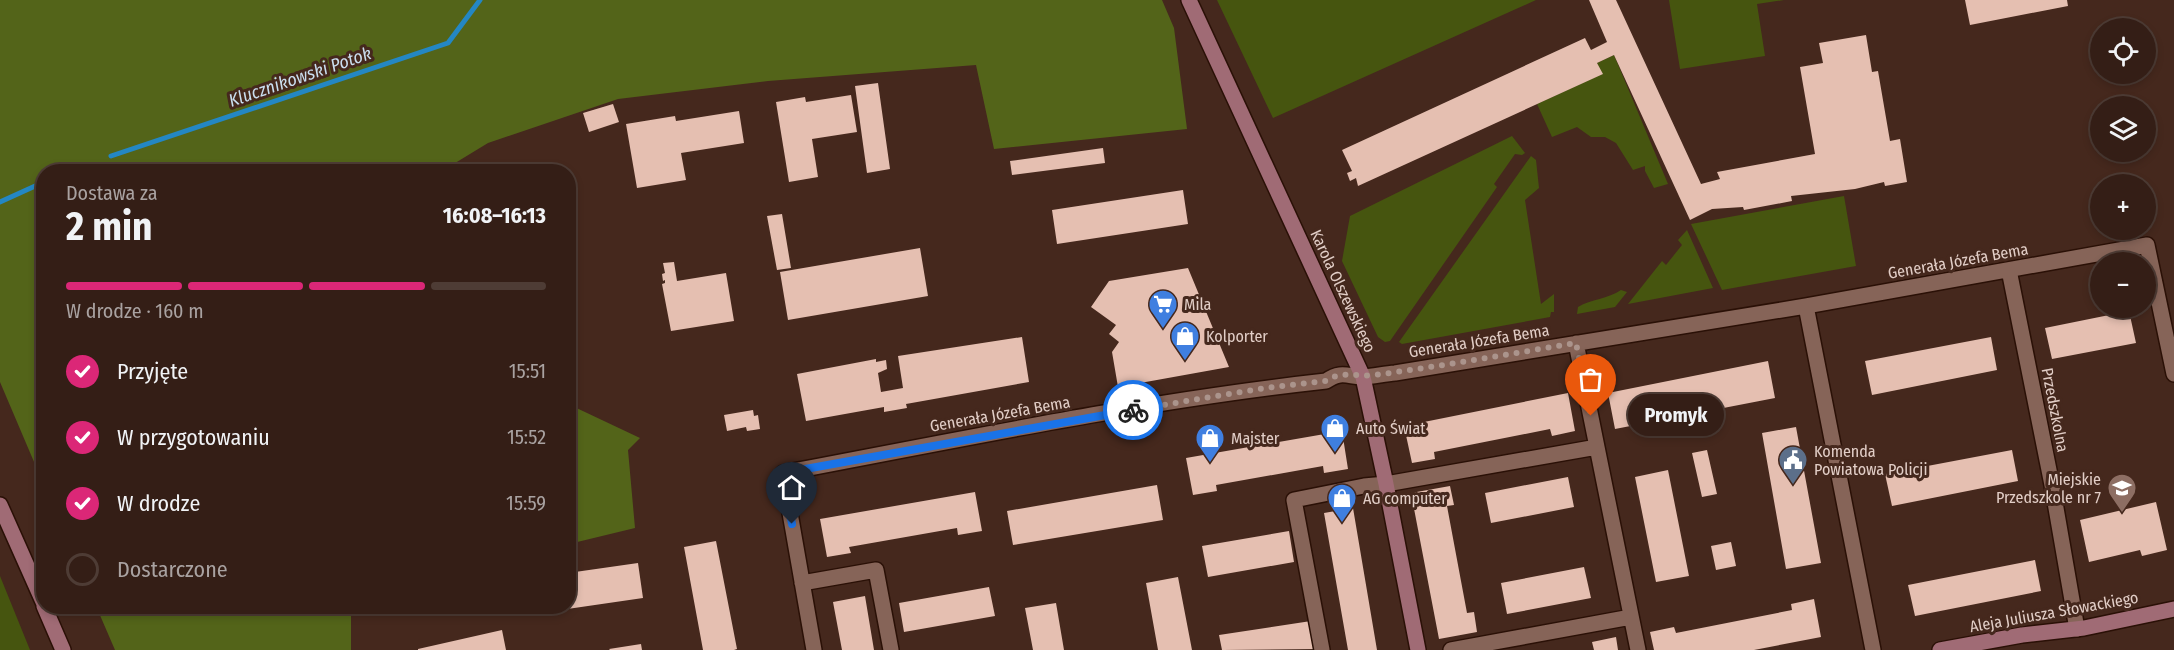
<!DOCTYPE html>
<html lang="pl">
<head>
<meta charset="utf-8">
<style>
	body { margin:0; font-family:"Fira Sans Condensed",sans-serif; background:#3c271f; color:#f1f3f6; height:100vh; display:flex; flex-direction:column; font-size:22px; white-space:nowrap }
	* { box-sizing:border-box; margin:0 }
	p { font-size:20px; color:#a9a2a1 }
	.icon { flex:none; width:33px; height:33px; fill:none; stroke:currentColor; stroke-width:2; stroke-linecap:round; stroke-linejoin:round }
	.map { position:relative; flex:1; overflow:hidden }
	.sheet { position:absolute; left:36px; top:164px; width:540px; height:450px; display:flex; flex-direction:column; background:#341e16; border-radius:24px; box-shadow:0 3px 9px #0003,0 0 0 2px #4e3c35 }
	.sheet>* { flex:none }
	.controls { position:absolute; left:2090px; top:18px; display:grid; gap:12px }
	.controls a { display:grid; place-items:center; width:66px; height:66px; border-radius:50%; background:#341e16; box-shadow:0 3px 9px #0003,0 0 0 2px #4e3c35; font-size:30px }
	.pin { position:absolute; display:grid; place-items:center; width:51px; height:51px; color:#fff; margin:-62px -26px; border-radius:50% 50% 50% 0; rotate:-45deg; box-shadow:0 0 6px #0007 }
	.pin .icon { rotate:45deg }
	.courier { position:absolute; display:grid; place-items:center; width:60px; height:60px; margin:-30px; border:4px solid #1a73e8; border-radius:50%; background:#fff; color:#222; box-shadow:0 2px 8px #0007 }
	.bubble { position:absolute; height:42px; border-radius:21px; background:#341e16; box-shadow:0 3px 9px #0003,0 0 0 2px #4e3c35; font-size:20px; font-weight:700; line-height:42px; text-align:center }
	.overview em { font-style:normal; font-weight:700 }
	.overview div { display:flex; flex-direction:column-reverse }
	.overview { display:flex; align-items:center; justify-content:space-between; height:102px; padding:0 30px }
	h1 { font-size:39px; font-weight:700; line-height:45px }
	.bar { display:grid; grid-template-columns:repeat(4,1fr); gap:9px 6px; align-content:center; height:72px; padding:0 30px }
	.bar i { height:8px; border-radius:4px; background:#4e3c35 }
	.bar .active { background:#db2777 }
	.bar p { grid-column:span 4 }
	ol { padding:0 30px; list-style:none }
	li { display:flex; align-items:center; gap:18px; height:66px }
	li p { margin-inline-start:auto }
	li .icon { padding:6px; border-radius:50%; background:#db2777; color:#fff; stroke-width:4 }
	li:last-child { color:#a9a2a1 }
	li i { width:33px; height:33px; border:3px solid #4e3c35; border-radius:50% }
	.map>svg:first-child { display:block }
</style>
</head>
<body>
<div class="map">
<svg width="2174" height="650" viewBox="0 0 2174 650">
	<rect width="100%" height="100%" fill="#45281d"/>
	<path fill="#46550f" d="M1217,0h319l-263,118z
		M1669,0h115l-27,4 8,52 -85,13z
		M1614,55l54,129 -14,4 -9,-17v-5l-12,4 -17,-27 -11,-6h-14l-14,-10 -25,10 -15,-33 65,-30 -5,-11z
		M1512,136l13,17 -3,2 -7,-1 -21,30 3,3 -107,154 -5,1 -7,-5 -36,-76 8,-45z
		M1531,156l5,4 3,28 -14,12 16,104 13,-10v18h-3l-1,5 -148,27 -3,-2z
		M1844,196l12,70 -134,24 -31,-66z
		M1687,230l26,58 -85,16 34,-43 4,4 16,-20 -4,-5z
		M1621,290l6,2 -12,15 -38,7 1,-7c13,-8 30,-8 43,-17z
		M0,576l30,74h-30z"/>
	<path fill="#536419" d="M0,0h1162l12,28 13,101 -193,20 -18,-84 -208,16 -150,18 -130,44 -46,28h-398l-1,312 -43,-101z
		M568,404l72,34 -12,12 7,78 -66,16z
		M96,606h255v44h-236z"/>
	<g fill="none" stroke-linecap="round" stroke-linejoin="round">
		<path stroke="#2487c3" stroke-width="5" d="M111,156l337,-113 32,-43
			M0,202l44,-20"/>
	</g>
	<path fill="#e5bfb1" d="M1589,0h27l85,184 19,-5 -3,-7 98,-18 -15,-87 23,-4 -4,-20 47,-8 6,37 6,-1 12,70 10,-2 7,43 -22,4 -1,-4 -29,7 -64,7 1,5 -48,9 -1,-3 -31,2 -22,11 -76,-165 -17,8 6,11 -245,112 -2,-8 -6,3 -3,-8 5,-2 -10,-21 243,-112 6,12 16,-8z
		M1965,0h102l1,6 -98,19z
		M878,83l12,86 -23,4 -12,-87z
		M851,95l6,37 -45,7 6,38 -29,5 -13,-80 29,-5 1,5z
		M613,104l6,18 -30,10 -6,-19z
		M739,111l5,32 -63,10 5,27 -49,8 -11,-64 49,-8 1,5z
		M1103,148l2,15 -93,12 -2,-14z
		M1183,190l5,34 -131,20 -5,-34z
		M782,214l9,54 -14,2 -10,-54z
		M920,248l8,48 -140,24 -8,-48z
		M674,262l3,19 49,-8 8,48 -63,10 -9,-47 3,-1v-3l-2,1 -1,-7 3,-1 -2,-10z
		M1188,268l41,99 -111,20 -6,-35 7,-10 -10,-8 7,-9 -25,-18 18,-26z
		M2129,311l7,32 -84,16 -7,-31z
		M1022,337l7,45 -123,22 1,4 -23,4v-5l-78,14 -9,-47 79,-15v3l10,-2 1,9 -9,4 3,19 22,-4 -5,-32z
		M1991,337l6,33 -125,25 -7,-34z
		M1768,361l7,37 -160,31 -7,-36z
		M1568,393l7,38 -23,5 -2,-7 -116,23 1,7 -23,4 -8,-37z
		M753,410l1,6 4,-1 2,14 -13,2 -1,-4 -19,4 -3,-16z
		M1796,427l25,136 -35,6 -24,-136z
		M1342,431l6,38 -24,4 -1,-7 -107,19 1,6 -24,4 -7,-37z
		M1707,450l10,44 -15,3 -10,-44z
		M2012,450l6,31 -126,25 -7,-32z
		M1668,470l21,106 -33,6 -21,-105z
		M1568,477l6,30 -83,16 -6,-30z
		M1157,485l6,35 -150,25 -6,-34z
		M1450,486l4,19 -7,1 14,75 6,32 7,-1 3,20 -38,7 -28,-146z
		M975,492l7,39 -24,4 -1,-7 -108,19 2,6 -24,4 -7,-38z
		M2156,502l11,48 -25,6 -2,-6 -51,12 -9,-42z
		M1353,508l24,142h-29l-24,-137z
		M1289,531l5,31 -86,15 -6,-31z
		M716,541l21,108 -3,1h-31l-19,-103z
		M1731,542l5,24 -20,4 -5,-24z
		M2035,560l6,31 -126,25 -7,-31z
		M638,563l5,35 -110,16 -1,-8h36v-33z
		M1584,567l7,31 -84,16 -6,-31z
		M1178,577l14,73h-34l-12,-67z
		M989,587l6,29 -91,16 -5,-29z
		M865,596l9,54h-32l-9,-48z
		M1814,599l7,38 -67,13h-100l-4,-18 24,-5 2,6 116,-23 -1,-6z
		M1056,603l8,47h-31l-8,-42z
		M1311,621l5,28 -94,1 -3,-15z
		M502,630l4,20h-88v-1z
		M1616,637l2,13h-24l-2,-8z
		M641,644l1,6h-32l-1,-1z"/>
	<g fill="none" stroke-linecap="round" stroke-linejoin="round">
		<g stroke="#2a1006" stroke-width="18">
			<path id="street" d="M2009,270l43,215 25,144
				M1806,306l67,344
				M1576,343l62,307
				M802,583l74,-13 15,80
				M814,650l-31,-177c180,-34 361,-72 543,-92 16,-11 22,-4 38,-4 10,-1 21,-3 31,-4l411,-67 341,-61 27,129
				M1322,650l-28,-150 70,-14 22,-2 211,-37
				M1451,650l180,-33"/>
		</g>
		<g stroke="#2a1006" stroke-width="18">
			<path id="secondary" d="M1189,0l174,377 23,107 32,166
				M0,505l44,99
				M44,606l19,44
				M1940,650l82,-15 62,-7 90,-19"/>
		</g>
		<use href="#street" stroke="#866458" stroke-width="15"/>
		<use href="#secondary" stroke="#a06b75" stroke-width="15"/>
	</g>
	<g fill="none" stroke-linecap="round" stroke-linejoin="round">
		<path stroke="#ab948c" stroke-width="6" stroke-dasharray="0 10.8" d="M1133,410l132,-22 61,-7c15,-11 31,-4 49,-6 67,-9 134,-21 201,-32l15,73"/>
		<path stroke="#1a73e8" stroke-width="8" d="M792,524l-9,-51 350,-63"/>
	</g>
	<defs>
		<g id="supermarket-pin" transform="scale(1.5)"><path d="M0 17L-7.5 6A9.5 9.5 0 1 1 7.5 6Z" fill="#3f7fe0" stroke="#45281d"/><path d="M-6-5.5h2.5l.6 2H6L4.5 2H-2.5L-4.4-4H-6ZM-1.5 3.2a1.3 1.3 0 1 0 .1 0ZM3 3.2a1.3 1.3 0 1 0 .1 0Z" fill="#fff"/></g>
		<g id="shop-pin" transform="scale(1.5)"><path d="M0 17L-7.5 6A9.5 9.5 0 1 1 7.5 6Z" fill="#3f7fe0" stroke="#45281d"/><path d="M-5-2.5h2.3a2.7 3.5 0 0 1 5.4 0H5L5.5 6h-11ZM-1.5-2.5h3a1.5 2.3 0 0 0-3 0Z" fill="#fff"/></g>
		<g id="civic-pin" transform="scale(1.5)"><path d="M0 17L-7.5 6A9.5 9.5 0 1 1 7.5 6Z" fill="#5c6f8a" stroke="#45281d"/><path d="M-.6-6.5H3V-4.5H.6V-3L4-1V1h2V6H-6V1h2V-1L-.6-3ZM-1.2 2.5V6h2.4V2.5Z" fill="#fff"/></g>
		<g id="school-pin" transform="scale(1.5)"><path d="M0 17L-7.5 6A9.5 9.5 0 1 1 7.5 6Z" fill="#8d6e63" stroke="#45281d"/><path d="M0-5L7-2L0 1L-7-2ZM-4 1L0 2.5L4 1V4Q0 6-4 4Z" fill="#fff"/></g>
	</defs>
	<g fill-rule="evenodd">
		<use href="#supermarket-pin" x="1163" y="304"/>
		<use href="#shop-pin" x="1185" y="336"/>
		<use href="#shop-pin" x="1335" y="428"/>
		<use href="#shop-pin" x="1210" y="438"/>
		<use href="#civic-pin" x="1793" y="460"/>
		<use href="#school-pin" x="2122" y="488"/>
		<use href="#shop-pin" x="1342" y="498"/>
	</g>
	<g text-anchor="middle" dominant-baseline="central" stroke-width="6" stroke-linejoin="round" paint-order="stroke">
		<g font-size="16" fill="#e2cec7" stroke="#45281d">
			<text transform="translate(1958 261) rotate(-10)">Generała Józefa Bema</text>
			<text transform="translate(1343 291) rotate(65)">Karola Olszewskiego</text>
			<text transform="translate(1479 341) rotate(-9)">Generała Józefa Bema</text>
			<text transform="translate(2055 410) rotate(79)">Przedszkolna</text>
			<text transform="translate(1000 414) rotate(-10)">Generała Józefa Bema</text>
			<text transform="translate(2054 612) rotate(-10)">Aleja Juliusza Słowackiego</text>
		</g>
		<g font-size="16" fill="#e2cec7" stroke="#45281d" text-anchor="start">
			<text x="1184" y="304">Mila</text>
			<text x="1206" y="336">Kolporter</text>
			<text x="1356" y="428">Auto Świat</text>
			<text x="1231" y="438">Majster</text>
			<text x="1814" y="451">Komenda<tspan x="1814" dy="18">Powiatowa Policji</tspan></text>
			<text x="2101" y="479" text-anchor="end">Miejskie<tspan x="2101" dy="18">Przedszkole nr 7</tspan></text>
			<text x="1363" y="498">AG computer</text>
		</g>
		<g font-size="18" font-style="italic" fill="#cadeef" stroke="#45281d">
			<text transform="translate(300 77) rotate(-19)">Klucznikowski Potok</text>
		</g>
	</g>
</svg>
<div class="controls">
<a><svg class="icon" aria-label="locate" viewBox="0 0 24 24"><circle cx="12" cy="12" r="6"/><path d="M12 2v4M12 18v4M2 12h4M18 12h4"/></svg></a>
<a><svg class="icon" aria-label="layers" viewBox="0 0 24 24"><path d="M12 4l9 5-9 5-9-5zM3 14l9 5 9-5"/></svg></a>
<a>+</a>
<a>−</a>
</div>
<div class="pin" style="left:1591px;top:416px;background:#ea580c"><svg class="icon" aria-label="bag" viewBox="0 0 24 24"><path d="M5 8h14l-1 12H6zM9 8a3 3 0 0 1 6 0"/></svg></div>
<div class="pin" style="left:792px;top:524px;background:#1f2937"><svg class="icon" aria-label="home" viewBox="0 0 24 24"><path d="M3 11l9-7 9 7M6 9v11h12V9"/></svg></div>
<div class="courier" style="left:1133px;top:410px"><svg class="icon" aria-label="bike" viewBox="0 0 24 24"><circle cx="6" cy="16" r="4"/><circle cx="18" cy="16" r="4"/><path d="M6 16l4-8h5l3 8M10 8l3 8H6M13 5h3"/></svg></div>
<div class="bubble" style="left:1628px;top:394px;width:96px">Promyk</div>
<section class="sheet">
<div class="overview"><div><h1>2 min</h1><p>Dostawa za</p></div><em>16:08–16:13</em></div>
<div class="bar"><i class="active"></i><i class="active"></i><i class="active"></i><i></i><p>W drodze · 160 m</p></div>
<ol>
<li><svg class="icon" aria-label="check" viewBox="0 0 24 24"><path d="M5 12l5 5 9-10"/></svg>Przyjęte<p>15:51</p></li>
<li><svg class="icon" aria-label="check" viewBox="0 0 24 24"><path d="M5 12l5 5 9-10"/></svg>W przygotowaniu<p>15:52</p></li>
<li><svg class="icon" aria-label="check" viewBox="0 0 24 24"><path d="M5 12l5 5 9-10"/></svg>W drodze<p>15:59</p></li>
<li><i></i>Dostarczone</li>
</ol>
</section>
</div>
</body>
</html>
